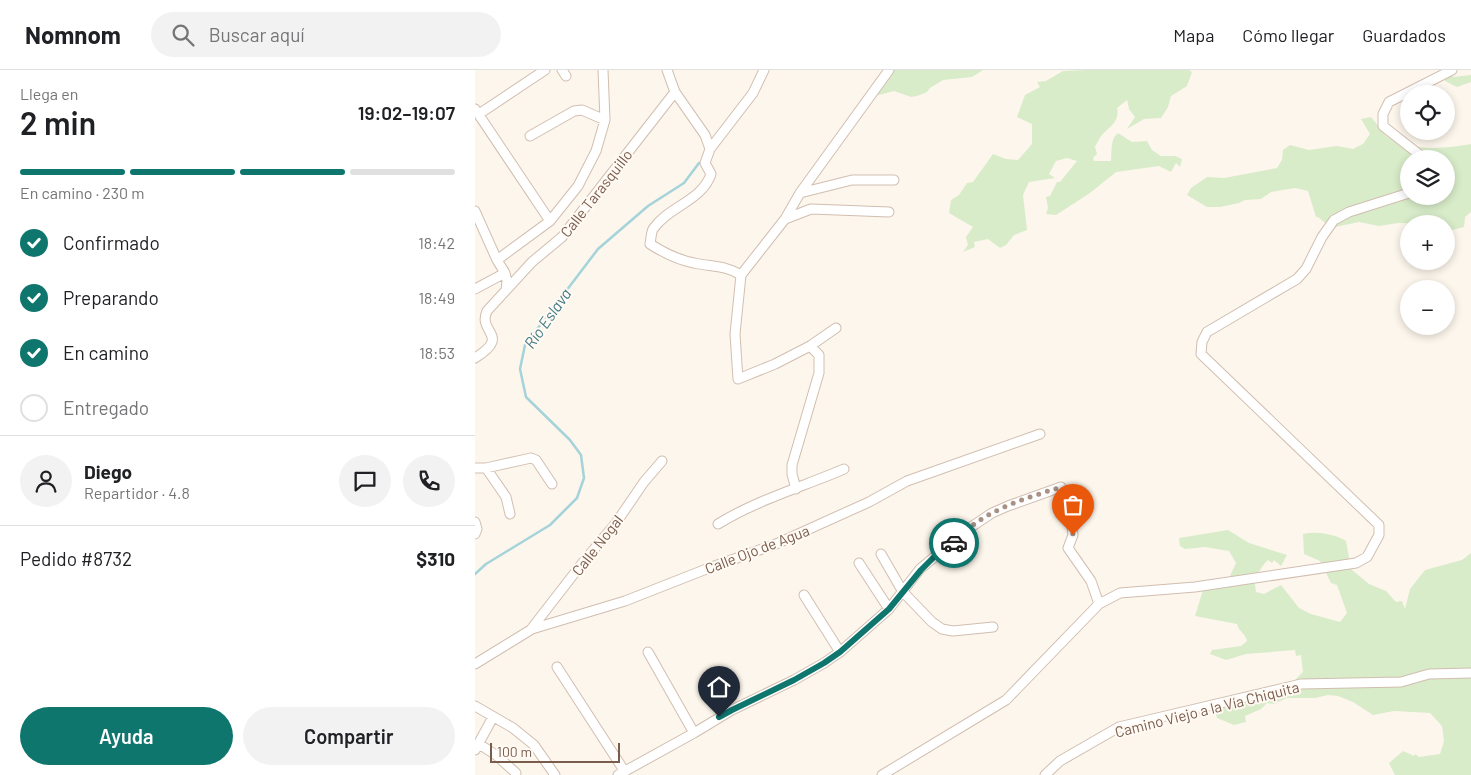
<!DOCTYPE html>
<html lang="es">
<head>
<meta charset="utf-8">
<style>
	body { margin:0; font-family:Barlow,sans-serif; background:#f2f2f2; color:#202124; height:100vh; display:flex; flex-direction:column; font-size:19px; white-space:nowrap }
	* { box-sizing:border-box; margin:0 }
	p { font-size:16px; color:#757577 }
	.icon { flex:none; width:28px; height:28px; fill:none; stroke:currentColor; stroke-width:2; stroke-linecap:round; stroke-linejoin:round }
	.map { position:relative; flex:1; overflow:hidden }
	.side { display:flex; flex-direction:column; background:#fff; width:475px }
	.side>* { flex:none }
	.controls { position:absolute; left:925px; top:15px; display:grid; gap:10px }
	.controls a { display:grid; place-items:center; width:55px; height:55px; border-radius:50%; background:#fff; box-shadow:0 2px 8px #0003; font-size:25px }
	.scale { position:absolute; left:15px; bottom:12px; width:130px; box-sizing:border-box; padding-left:5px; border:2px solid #7a5c4d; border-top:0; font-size:14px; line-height:18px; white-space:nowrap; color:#7a5c4d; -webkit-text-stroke:4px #fffaf3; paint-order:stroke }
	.pin { position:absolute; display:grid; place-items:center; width:42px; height:42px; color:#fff; margin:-51px -21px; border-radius:50% 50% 50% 0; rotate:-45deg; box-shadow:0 0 5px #0007 }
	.pin .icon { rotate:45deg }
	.courier { position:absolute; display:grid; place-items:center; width:50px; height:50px; margin:-25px; border:4px solid #0f766e; border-radius:50%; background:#fff; color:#222; box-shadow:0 1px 6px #0007 }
	.headline em { font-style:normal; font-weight:600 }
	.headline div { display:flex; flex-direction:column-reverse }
	.headline { display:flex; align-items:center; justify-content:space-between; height:85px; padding:0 20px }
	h1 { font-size:32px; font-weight:600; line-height:38px }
	.bar { display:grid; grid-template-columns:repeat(4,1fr); gap:8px 5px; align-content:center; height:60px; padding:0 20px }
	.bar i { height:6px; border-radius:4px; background:#e0e0e0 }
	.bar .current { background:#0f766e }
	.bar p { grid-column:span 4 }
	.line { display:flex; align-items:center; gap:12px; padding:0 20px; border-top:1px solid #e0e0e0 }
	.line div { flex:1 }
	.round { display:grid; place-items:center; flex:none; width:52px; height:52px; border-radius:26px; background:#f2f2f2 }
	ol { padding:0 20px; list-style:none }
	li { display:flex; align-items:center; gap:15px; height:55px }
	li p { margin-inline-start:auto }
	li .icon { padding:5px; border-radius:50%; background:#0f766e; color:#fff; stroke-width:4 }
	li:last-child { color:#757577 }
	li i { width:28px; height:28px; border:2px solid #e0e0e0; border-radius:50% }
	.primary-button { display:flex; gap:10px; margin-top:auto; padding:10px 20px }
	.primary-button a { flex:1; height:58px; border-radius:30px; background:#0f766e; color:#fff; font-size:20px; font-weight:600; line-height:58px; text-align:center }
	.primary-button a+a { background:#f2f2f2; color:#202124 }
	header { display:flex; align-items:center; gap:30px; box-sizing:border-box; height:70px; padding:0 25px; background:#fff; border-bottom:1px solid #e0e0e0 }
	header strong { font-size:24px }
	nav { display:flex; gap:28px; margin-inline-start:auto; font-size:18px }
	.search { width:350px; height:45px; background:#f2f2f2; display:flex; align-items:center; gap:12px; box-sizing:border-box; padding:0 18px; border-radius:28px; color:#757577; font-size:19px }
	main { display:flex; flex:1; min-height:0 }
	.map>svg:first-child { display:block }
</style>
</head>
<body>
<header>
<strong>Nomnom</strong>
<div class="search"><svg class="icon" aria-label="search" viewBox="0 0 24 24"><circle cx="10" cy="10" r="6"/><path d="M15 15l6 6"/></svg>Buscar aquí</div>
<nav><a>Mapa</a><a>Cómo llegar</a><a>Guardados</a></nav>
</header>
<main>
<section class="side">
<div class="headline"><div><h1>2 min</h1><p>Llega en</p></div><em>19:02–19:07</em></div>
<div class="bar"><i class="current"></i><i class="current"></i><i class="current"></i><i></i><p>En camino · 230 m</p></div>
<ol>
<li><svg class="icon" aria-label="check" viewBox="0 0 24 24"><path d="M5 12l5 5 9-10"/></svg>Confirmado<p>18:42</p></li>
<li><svg class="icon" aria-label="check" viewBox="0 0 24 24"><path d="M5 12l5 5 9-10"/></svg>Preparando<p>18:49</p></li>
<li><svg class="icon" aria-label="check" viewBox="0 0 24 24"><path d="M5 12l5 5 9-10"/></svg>En camino<p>18:53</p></li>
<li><i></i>Entregado</li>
</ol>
<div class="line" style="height:90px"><a class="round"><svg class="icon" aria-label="person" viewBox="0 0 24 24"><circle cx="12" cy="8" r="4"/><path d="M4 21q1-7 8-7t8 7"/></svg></a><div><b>Diego</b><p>Repartidor · 4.8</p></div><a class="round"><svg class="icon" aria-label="chat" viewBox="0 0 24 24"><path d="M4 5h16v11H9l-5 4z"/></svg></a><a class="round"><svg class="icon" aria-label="phone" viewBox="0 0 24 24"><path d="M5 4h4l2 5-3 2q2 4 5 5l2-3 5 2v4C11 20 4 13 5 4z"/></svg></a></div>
<div class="line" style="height:65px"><div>Pedido #8732</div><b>$310</b></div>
<div class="primary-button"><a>Ayuda</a><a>Compartir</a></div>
</section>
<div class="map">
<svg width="996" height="705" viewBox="0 0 996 705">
	<rect width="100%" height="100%" fill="#fdf6ec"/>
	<path fill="#d8ecc9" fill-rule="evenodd" d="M417,0h91l-11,7 -29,3 -13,8 -3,4 -10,4 -6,1 -17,-6 -19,5z
		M612,0h102l3,2 -5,14 -16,10 -3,11 -7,11 -17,1 -17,10 8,-12 -6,-8 -2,-9 -10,8c3,15 -8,18 -16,28 -2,3 -4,7 -6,11l2,7 -4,4 1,3h17c1,-10 -1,-22 7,-28l14,9 15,-1 5,9 9,6h14l7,3 -2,8 -4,-4 -5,9 -12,-6 -43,6 -26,21 -34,22 -10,-1 2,-6 -2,-11 4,-1 7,-14h3l17,-21 -10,-3 -11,3 -7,13 6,4 -26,4 -6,13 4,35 -13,5 -8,10 -6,3 -12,-9 -14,3 1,5 -12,5 5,-7 -2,-8 7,-10 -24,-14 2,-13 8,-5 8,-12 6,-1 20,-28 13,5 12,1 14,-16v-20l-15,-7 8,-22 15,-8 -3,-5 9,-1 17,-10z
		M969,0l9,7 18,-2v7l-14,5 -12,-6z
		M896,47c5,5 9,13 14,18 22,17 60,14 86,9v68l-6,5 -1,10 -16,4h-2v-7l-48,-1 -19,3 -20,-4 -24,5 -6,-1 -11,-9h-2l-8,-26 -13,-3 -24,4 -10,7 -16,1 -6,3 -19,4h-13l-20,-12 4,-7 16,-11 17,1 53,-10 5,-8 1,-10 7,-5 19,5 28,-4 16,3 10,-5 7,-10 -9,-15zM934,89h37v37h-37z
		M753,460l21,13 38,12 -6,11 -7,-6 -2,3 -4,-3c-6,5 -8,12 -14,17l2,15 8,2 17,-9 18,23 12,6 29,8 7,-9 -10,-28 -6,-2 -11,-22 -16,-7 -1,-20c14,-3 31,0 43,7l5,28 18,15 17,7 10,11 6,-1 3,8 5,-20 15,-19 37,-10 9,-7v222h-76l-6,-12 14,-12 11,5 1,-2 4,3 21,-3 4,-13 -2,-15 -12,-13 -36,-2 -21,4 -20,-13 -15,-6 -10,-1 -13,3h-28l-13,6 -7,-1 -6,6 -16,7 1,6 -12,3 -17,-7 -2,-7 4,-6 9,2 16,-8 21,-1 14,-2 24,-24 -2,-17 -5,1 -1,-6 -49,4 -20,6 -16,-6 2,-4 29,-4 6,-5c-2,-8 -8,-9 -10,-17l-42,-8 9,-29 24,-7 8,-17 -7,-12 -24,-4 -20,2 -5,-3 -1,-8z"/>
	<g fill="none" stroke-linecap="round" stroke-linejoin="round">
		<path stroke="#a5d3da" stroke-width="2.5" d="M0,504l11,-10 64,-39 27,-27 7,-20 -3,-23 -11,-15 -44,-43 -6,-28 5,-24 73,-96 50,-43 36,-23 15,-20"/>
		<g stroke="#d1beb0" stroke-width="11">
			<path id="minor" d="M87,0l4,6
				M192,0l8,22 30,43 5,14 -5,14 6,11c-9,27 -42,32 -58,55 -2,4 -2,10 -3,15 14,9 28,16 44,19 18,4 31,2 47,12l-6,59 3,45 37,-15 35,-18 26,-18
				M0,39l75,112
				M4,44l66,-44
				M55,66l44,-25 8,-1 23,10
				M235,79l43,-56 11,-23
				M950,89l-42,-33v-12l6,-12 63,-32
				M325,123l89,-123
				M0,141l22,49 8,13 2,8 -1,9
				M310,149l15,-26 52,-13h42
				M22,190l53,-39 28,-35 18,-35 9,-31 -2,-50
				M266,205l44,-56 26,-10 78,3
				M0,219l30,-16
				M0,288c37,-23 2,-25 12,-47l45,-49 30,-25 113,-145
				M0,398h11l45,-10 5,2 16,24
				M11,398l20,29 4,17
				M321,419l-4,-15v-9l27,-92v-18l-9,-9
				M0,452l2,7 -2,5
				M243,454c39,-24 84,-37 126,-55
				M406,484l22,38 29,30 10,7 11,2 40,-4
				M384,493l30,46
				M329,525l36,57
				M57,558l48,-62 36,-43 28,-41 18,-21
				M173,582l46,81
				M0,594l57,-35 93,-28 84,-33 67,-24 93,-42 38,-21 133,-47
				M82,597l68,105
				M0,636l38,22 21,17 21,30
				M4,674l17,11 20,18
				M0,680l18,-33
				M143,705l76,-42 38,-23 62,-30 30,-17 16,-11 49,-43 31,-40 18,-15 14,-8 7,-9 12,-10 21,-14 16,-7 53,-19 10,32 2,16 -5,13 23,33 8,23
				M407,705l124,-75 93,-96 21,-11 75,-6 161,-24 11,-6 12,-22v-10l-178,-171 1,-12 5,-10 90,-53 9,-10 16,-32 12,-17 15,-8 60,-19
				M570,705l15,-14 59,-34 182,-43 100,-2 28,-8 42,-1"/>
		</g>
		<use href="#minor" stroke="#fff" stroke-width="9"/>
	</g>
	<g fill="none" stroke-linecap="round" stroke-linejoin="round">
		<path stroke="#a89285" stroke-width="5" stroke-dasharray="0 9" d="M479,473c26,-32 70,-44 107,-56l10,32 2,16"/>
		<path stroke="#0f766e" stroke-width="6" d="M244,647l13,-7 62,-30 30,-17 16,-11 49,-43 32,-39 16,-16 15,-8 2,-3"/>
	</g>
	<g text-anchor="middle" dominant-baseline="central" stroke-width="4" stroke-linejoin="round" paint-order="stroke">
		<g font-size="15" fill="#7a5c4d" stroke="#fffaf3">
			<text transform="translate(121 123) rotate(-52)">Calle Tarasquillo</text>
			<text transform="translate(122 475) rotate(-52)">Calle Nogal</text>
			<text transform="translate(282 479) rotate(-21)">Calle Ojo de Agua</text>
			<text transform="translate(732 639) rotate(-14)">Camino Viejo a la Vía Chiquita</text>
		</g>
		<g font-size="16" font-style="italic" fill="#437c86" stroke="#fffaf3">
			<text transform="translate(72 248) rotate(-55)">Río Eslava</text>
		</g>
	</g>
</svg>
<div class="controls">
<a><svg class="icon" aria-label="locate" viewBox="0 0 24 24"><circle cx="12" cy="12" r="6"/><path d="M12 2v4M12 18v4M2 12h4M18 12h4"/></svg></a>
<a><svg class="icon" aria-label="layers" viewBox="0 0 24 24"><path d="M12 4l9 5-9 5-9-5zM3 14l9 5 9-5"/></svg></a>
<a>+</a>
<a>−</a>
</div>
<div class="scale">100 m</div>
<div class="pin" style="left:598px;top:465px;background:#ea580c"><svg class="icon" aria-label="bag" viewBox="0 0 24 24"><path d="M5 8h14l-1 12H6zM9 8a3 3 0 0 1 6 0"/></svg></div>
<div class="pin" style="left:244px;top:647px;background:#1f2937"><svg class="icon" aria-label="home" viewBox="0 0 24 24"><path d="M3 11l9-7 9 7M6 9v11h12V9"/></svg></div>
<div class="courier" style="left:479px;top:473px"><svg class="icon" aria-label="car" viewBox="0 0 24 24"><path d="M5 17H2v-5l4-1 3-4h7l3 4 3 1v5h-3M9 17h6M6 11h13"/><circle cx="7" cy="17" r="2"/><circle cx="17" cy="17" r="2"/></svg></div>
</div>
</main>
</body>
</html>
